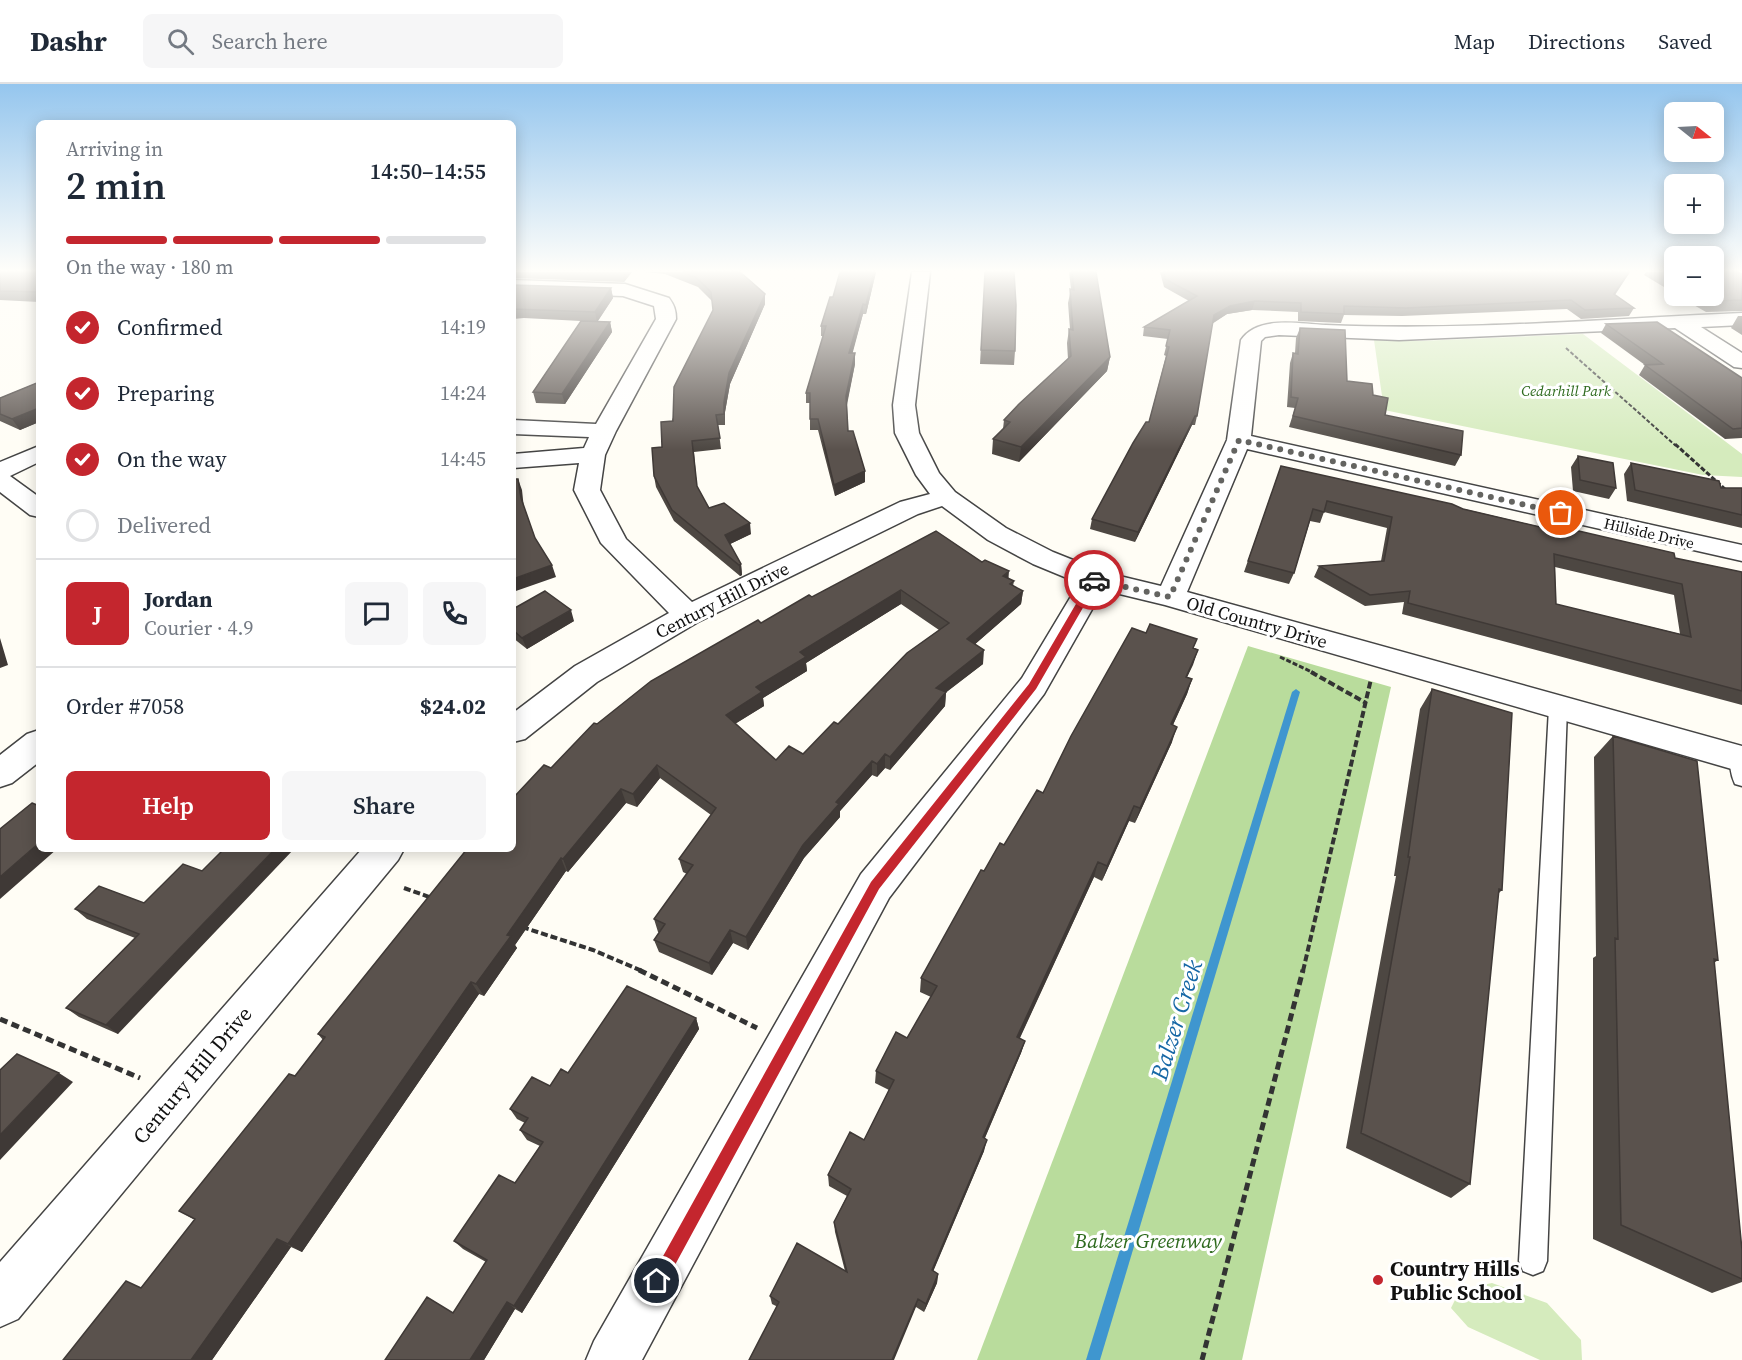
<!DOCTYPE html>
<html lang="en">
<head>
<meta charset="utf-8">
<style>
	body { margin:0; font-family:"Source Serif 4",serif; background:#f6f6f7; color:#1f2937; height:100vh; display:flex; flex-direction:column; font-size:22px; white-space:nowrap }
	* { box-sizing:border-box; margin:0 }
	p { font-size:20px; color:#747a83 }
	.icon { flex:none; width:33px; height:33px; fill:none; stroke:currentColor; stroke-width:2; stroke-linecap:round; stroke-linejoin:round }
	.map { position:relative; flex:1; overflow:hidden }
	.panel { position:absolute; left:36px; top:36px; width:480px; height:732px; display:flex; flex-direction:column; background:#fff; border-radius:9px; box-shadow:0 3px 15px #0003 }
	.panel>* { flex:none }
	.needle { width:39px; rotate:108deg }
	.controls { position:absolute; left:1664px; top:18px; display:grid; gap:12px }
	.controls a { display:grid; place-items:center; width:60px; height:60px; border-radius:9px; background:#fff; box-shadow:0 3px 15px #0003; font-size:30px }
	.pin { position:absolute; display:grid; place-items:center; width:51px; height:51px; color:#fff; margin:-26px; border:3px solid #fff; border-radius:50%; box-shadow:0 2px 6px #0007 }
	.courier { position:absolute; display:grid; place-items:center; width:60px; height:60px; margin:-30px; border:4px solid #c4262e; border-radius:50%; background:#fff; color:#222; box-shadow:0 2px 8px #0007 }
	.overview em { font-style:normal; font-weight:600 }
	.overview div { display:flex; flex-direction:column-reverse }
	.overview { display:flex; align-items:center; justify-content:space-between; height:102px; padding:0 30px }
	h1 { font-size:39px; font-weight:600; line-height:45px }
	.bar { display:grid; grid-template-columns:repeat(4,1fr); gap:9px 6px; align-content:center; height:72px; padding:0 30px }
	.bar i { height:8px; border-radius:4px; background:#e0e1e3 }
	.bar .active { background:#c4262e }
	.bar p { grid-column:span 4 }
	.line { display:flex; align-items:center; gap:15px; padding:0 30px; border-top:2px solid #e0e1e3 }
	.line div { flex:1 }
	.round { display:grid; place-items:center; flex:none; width:63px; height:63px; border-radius:9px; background:#f6f6f7 }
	ol { padding:0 30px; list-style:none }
	li { display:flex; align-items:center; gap:18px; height:66px }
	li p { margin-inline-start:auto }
	li .icon { padding:6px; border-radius:50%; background:#c4262e; color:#fff; stroke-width:4 }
	li:last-child { color:#747a83 }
	li i { width:33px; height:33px; border:3px solid #e0e1e3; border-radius:50% }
	.button { display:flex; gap:12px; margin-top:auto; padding:12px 30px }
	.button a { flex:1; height:69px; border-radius:9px; background:#c4262e; color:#fff; font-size:24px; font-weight:600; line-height:69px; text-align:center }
	.button a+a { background:#f6f6f7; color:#1f2937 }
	header { display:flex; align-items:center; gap:36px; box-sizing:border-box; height:84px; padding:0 30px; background:#fff; border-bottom:2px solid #e0e1e3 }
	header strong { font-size:28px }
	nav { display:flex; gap:33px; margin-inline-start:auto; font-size:21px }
	.search { width:420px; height:54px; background:#f6f6f7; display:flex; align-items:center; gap:15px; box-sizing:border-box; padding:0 21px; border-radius:9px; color:#747a83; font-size:22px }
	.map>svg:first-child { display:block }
</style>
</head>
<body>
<header>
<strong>Dashr</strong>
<div class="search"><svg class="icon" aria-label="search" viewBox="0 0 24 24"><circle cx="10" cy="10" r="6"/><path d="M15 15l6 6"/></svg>Search here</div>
<nav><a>Map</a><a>Directions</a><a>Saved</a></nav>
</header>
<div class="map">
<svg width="1742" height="1276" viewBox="0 0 1742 1276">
	<rect width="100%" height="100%" fill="#fffdf5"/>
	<path fill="#d5ebbd" d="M1583,250l159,120v23l-39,-2 -319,-65 -10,-70 45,1z
		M1492,1199l55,20 34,37 1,20h-42l-72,-33 -17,-19 9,-18z"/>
	<path fill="#b9dc9c" d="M1248,562l143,41 -149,673h-265z"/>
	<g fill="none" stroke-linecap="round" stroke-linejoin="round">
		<path fill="#3f96cf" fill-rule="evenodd" d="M1296,605l4,3 -200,668h-14l206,-668z"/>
		<g stroke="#444" stroke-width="3">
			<path id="lane" d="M1558,618l6,1 3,5 -20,553 -4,10 -10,4 -10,-4 -4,-10 30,-553 3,-5z
				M1739,667l3,1v34l-7,-2c-4,-8 -7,-23 -3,-31z"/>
		</g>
		<g stroke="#444" stroke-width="3">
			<path id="street" d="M912,188h18l-15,133 4,28 20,40 16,19 51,36 47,24 50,20 58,14 66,-146 14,-100c17,-25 58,-16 85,-15 139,6 278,-6 416,-12v12l-41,2 41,26v15l-8,-1 -59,-39 -276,12 -120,-5 -14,2 -4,4 -10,95 491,109v16l-495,-112 -60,143 555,154v26l-577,-167 -62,-15 -59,104 -155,204 -247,462h-56l8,-19 267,-467 161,-196 57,-95 -46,-19 -45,-24 -46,-34 -24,8 -220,108 -101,60 -72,57 -12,3v-29l62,-47 94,-53 -68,-70 -27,-53 5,-27 -66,5v-14l71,-6 5,-11 -76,-3v-14l83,4 60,-105 -2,-13 -31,-10 -110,-4v-12l112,4 44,14c5,7 7,12 7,21l-60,112 -11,24 -5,35 26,49 66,63 208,-100 30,-8 -14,-19 -21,-42 -2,-28z
				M39,362v16l-29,14 29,21v20l-9,-2 -30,-23v-30z
				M39,646v32l-27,21 -12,4v-32l27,-21z
				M362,765h42l-6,11 -380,459 -18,8v-65z"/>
		</g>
		<path stroke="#333" stroke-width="2" stroke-dasharray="4 2" stroke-linecap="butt" d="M1566,264l110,98"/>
		<path stroke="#333" stroke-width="3" stroke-dasharray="5 2" stroke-linecap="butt" d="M1675,360l51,46
			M1280,573l34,16"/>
		<path stroke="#333" stroke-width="4" stroke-dasharray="7 3" stroke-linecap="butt" d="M1311,588l55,31
			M404,804l28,10
			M522,843l71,23 49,21
			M1303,887l68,-292"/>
		<path stroke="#333" stroke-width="5" stroke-dasharray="8 4.5" stroke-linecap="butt" d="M639,886l118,58
			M0,935l140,59
			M1202,1276l101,-390"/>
		<use href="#lane" fill="#fff" fill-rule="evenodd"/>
		<use href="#street" fill="#fff" fill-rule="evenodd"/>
	</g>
	<path fill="#4d4742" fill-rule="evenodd" d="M0,188h39v30l-39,-2z
		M513,188h119l-8,10 -111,-4z
		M645,188h95l25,32 -35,80 -5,28v13h-7l3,24 -27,3 3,36 12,20 42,26 -21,10 11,20 1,11 -2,1 -66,-55 -18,-34 -2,-11 8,-29 51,-137 -1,-9 -14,-14 -33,-13z
		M876,188l-10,42h-3l-11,39h3v11l-8,41 1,26 17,40v11l-30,14 -17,-66h-8v-27h-4v-10l17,-57h-2v-10l12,-29z
		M985,188l30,79 -1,14 -34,-1z
		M1069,188h27l14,85 -3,14 -88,91 -27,-8 1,-15 10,-10 1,-9 64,-61 -1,-16 2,-14h1l-2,-26 3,-14z
		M1160,188h470l-15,23 19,13 -5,8 -48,3 -14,-10 -165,7 -58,-1 -3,8 -43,-2v-9l-46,-2 -25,4 -15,10 -15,92 -2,9h-3l-57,117 -45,-13 2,-10 57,-97 17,-66 -2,-1 4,-16 -25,-3 1,-9 45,-26 -25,-14z
		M1646,188h28v21l-30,-18z
		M1742,190v37l-36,1 -28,-16h35z
		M513,201l98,3 2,10 -15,23 12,1 2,10 -47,72 -29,-1 -3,-11 48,-71 -57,-3 -11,1z
		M1738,232h4v19l-11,-7z
		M1606,240l136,54v60l-17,1 -86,-64 6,-10 -44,-32z
		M1300,244l47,53 26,14 12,20 76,40 -6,11 -166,-39 6,-19 -8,-1 3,-44 3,-10h2l1,-15z
		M39,298v40l-19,8 -20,-9v-23z
		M1578,372l38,32 -7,11 -36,-8 -2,-24z
		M1631,379l90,25h21v40l-115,-27 -3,-27z
		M1281,382l286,67 3,-4 105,29 67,14v133l-340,-91 2,-12 -39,4 -51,-29 5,-11 62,-5 6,-33 -63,-16 -4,11 -10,-2 -16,52 -5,11 -45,-12zM1555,483l119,28 6,39 -124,-30z
		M982,478l32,19 -1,5 10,5 -2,13 -46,40 8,20 -37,28 -1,14 -55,64 -5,-2 -8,9 -5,-2 -32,36v6l-36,41 -56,92 -15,-7 -21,32 -53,-23 -5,-12 5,-8h-1l-4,-13 33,-45 -4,-2 -4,-13 32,-44 -51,-37 -23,29 -11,-4 -58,69 -2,-1 -51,74 2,3 -33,48 -5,-2 -177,258 -11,-5 -79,113h-149l79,-72 53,-68 -16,-9 116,-135 28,-36 -5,-6 233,-266 46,-44 164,-101 51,-26zM901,520l38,26 -101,94 -35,30 -27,6 -41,-36 29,-18 -1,-8 44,-27 -1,-8z
		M513,525l61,12 -47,28 -14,-11z
		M1146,549l51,6 -4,9 5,2 -11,27 5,2 -5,15 -14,31 -1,17 -37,81 -6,-2 -27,60 -8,-4 -74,161 5,3 -4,12 -36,85 -1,13 -51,120 5,3 -1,9 -13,29 -8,-5 -140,-1 -4,-2 -2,-8 75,-25 -10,-39 -1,-10 13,-26 -18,-10 -1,-11 36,-35 25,-50 -14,-7 1,-12 31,-33 24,-41 -11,-5 1,-14 63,-107 59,-78z
		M1432,605l70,201 -4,4 -28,290 -19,14 -105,-50 50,-272h-2l26,-167z
		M1613,652l105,224 -4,3 28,287v32l-30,11 -119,-54v-281l3,-2 -2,-199z
		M183,780l-65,170 -39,-17 -13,-9 69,-70 -48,-19 -12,-10 69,-6z
		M696,934l3,11 -177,284 -7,-4 -31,51h-99l68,-47 33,-51 -23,-13 -9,-8 61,-58 25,-37 -13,-6 -7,-10 5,-7 -8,-4 -7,-10 40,-23 18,-13z"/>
	<path fill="#3f3936" d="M622,188h10l-8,10z
		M874,188h2l-10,42v-9z
		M611,204l2,10 -16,24 -2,-10z
		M765,210v10l-35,80 -5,28v13l-1,-23 5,-29z
		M1255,217l-3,9 -25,4 -16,10 3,-9 16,-9z
		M863,220v10l-13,49 -1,-10z
		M610,238l2,10 -47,72 -3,-10z
		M855,269v11l-9,43v-11z
		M1110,273l-3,14 -88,91 2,-15z
		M39,324v14l-19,8 -8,-11z
		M1195,332l-3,9 -57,117 3,-10z
		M865,387v11l-30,14 -1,-11z
		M518,395l4,11 2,19 -3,-11z
		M750,439l1,11 -25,12 -1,-11z
		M741,480l1,11 -2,1 -1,-11z
		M552,481l4,12 -43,15v-13z
		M1009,487l-1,14 -5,-9z
		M901,506v14l-95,59 1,8 -44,27 1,8 -36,22 -2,-13 30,-28 44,-35z
		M1023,507l-2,13 -56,49 2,-14z
		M571,526l3,11 -47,28 -5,-11z
		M0,554l8,27 -8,3z
		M984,566l-1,14 -48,37 1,-13z
		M1198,566l-5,15 -13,27 6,-15z
		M1192,595l-5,15 -21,46 5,-16z
		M946,608l-1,14 -55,64v-13z
		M1177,643l-5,15 -37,81 5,-15z
		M885,670v14l-8,9v-13z
		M872,677v14l-32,36v6l-36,41 -56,92 -2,-13 57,-92 33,-43z
		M657,681l3,13 -23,29 -4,-13z
		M621,705l5,14 -58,69 -5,-13z
		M1134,722l-5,15 -27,60 5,-15z
		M39,759v6h18l-57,50v-22z
		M275,765h19l-176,185 -12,-9z
		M561,774l5,13 -51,74 2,3 -33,48 -8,-12 31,-49z
		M1098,778l-4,15 -80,173 3,-13z
		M730,846l3,13 -21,32 -3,-12z
		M471,898l8,12 -177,258 -14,-8z
		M696,934l3,11 -177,284 -8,-7z
		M1025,957l-4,12 -41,96 3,-12z
		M59,989l14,9 -73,78v-25z
		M987,1056l-3,11 -54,128 2,-9z
		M277,1155l14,8 -79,113h-21z
		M938,1190l-1,9 -13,29 2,-8z
		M918,1215l-2,8 -22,53h-2z
		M507,1218l8,7 -31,51h-14z"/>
	<path fill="#5a524d" stroke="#3f3936" stroke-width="1.5" fill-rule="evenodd" d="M0,188h39v20l-39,-1z
		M682,188h58l25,22 -36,79 -5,29v12l-8,1 4,23 -28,3 5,45 12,22 15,-5 26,20 -25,12 16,29 -2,1 -67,-55 -18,-34 -2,-28 10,-1 -1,-25 12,-1 1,-34 39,-77 -2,-18 -14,-14z
		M840,188h34l-8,33 -3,-1 -14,49h6l-9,43 2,35h5l12,40 -31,14 -16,-66h-8v-26h-4l20,-67h-5l9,-29h3z
		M985,188h29l2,33 -1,46 -34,-1z
		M1072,188h24l14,85 -89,90 -28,-8 17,-17 -6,-2 15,-16 52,-48 -2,-27 4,1 -3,-41 4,1z
		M1164,188h465l-15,22 20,14 -49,2 -14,-10 -165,8 -62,-2v8l-43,-2v-9l-46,-2 -25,5 -16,9 -17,101h-2l-57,116 -46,-13 41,-76 13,-21h3l20,-75 -3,-1 4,-16 -26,-3 53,-31 -32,-17z
		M1663,188h11v6z
		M1713,188h25l4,2v26l-29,1 -9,-5h9z
		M513,201l98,3 -16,24 -82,-3z
		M581,237l29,1 -48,72 -29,-2z
		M1657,238l85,56v50l-9,1 -88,-64 18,-1 -57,-40z
		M1300,244l45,2 2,51 25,3 1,11 15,3 -3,17 78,16 -2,24 -168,-39 5,-18 -7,-1 2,-44 5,1z
		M39,298v26l-27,11 -12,-5v-16z
		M1578,372l35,7 3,25 -36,-8z
		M1631,379l88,18 2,7h21v27l-107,-25z
		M1281,382l171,38 11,5 107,25v-5l104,24 1,5 67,14v119l-334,-88 2,-12 -40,4 -51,-29 65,-5 8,-44 -65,-16 -3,11 -11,-3 -19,64 -46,-12zM1554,470l128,30 9,53 -135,-33z
		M513,395h5l3,19 14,40 17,27 -39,14z
		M936,447l46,31 3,-2 24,11 -6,5 11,5 -4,3 13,7 -56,48 17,11 -48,38 10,4 -56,65 -5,-3 -8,10 -5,-3 -36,41 3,2 -36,41 -57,92 -16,-7 -21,33 -55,-23 11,-16 -11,-5 39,-54 -14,-6 37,-51 -59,-43 -24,29 -12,-5 -58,70 -2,-1 -54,77 4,1 -35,48 -5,-2 -183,262 -11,-5 -86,121h-128l63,-79 15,7 54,-69 -16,-8 110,-137 6,2 30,-39 -7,-3 149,-185h46v-51l31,-33 7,3 43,-45 3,1 54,-43 107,-61 3,3 48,-28 3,2zM901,506l48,33 -42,30 -69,71 -4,-2 -31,32 -14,-8 -13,14 -50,-45 36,-23 -6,-5 50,-30 -6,-5z
		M545,507l26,19 -49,28 -9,-8v-21z
		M1150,540l47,15 -4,9 5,2 -12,27 6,2 -21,45 6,3 -37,81 -6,-2 -27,60 -9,-4 -81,175 8,4 -42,96 4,3 -55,130 6,4 -12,30 -8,-5 -26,61h-143l30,-58 -9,-6 27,-53 50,29 -13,-50 17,-33 -23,-14 22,-43 14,8 30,-60 -18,-9 20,-39 11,6 30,-52 -16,-8 60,-108 3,1 16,-28 4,2 33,-55 6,3 28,-57 61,-108 14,5z
		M1432,605l80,24 -10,177 -3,-1 -29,295 -109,-51 49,-276h-2z
		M1613,652l84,25 21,199 -4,-1 28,291v29l-121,-54 -6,-287 3,1z
		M32,719l5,2 2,-2v40l-39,34v-48z
		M224,765h51l-169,176 -40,-17 73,-74 -64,-25 24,-23 45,17 39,-39 19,7z
		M627,902l69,32 -182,288 -7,-4 -37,58h-85l42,-63 26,16 34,-53 -33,-19 45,-66 16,8 28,-41 -23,-12 8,-12 -18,-9 22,-32 18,9 11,-17 7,4z
		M17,970l42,19 -59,62v-65z"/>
	<linearGradient id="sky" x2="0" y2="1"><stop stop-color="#95c6ee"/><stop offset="0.51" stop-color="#fffefa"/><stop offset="1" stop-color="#fffefa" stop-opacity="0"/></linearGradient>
	<rect width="1742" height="366" fill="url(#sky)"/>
	<path fill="#c4262e" d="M1094,493l5,3 -63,109 -157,200 -216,398 -6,2 -5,-2 -2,-6 2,-5 219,-394 158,-198 61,-104z"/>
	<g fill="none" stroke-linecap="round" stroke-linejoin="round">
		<path stroke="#646461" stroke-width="6" stroke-dasharray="0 10.8" d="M1094,496l76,17 69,-157 322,73"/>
	</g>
	<circle fill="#c4262e" stroke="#fff" stroke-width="2" cx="1378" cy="1196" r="6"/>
	<g text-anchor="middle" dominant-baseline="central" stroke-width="6" stroke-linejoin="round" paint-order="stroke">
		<g font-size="15" font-style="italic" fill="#2f6b1f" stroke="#fff">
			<text x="1566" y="306">Cedarhill Park</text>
		</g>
		<g font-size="15" fill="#111" stroke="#fff">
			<text transform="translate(1649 449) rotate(13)">Hillside Drive</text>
		</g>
		<g font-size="18" fill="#111" stroke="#fff">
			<text transform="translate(722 516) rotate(-27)">Century Hill Drive</text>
			<text transform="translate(1257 538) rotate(16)">Old Country Drive</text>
		</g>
		<g font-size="21" fill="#111" stroke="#fff">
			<text transform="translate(192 991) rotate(-50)">Century Hill Drive</text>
		</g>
		<g font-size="21" font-style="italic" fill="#2f6b1f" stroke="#fff">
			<text x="1148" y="1156">Balzer Greenway</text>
		</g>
		<g font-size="21" font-weight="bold" fill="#111" stroke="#fff" text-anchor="start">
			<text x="1390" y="1184">Country Hills<tspan x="1390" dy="24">Public School</tspan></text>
		</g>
		<g font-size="24" font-style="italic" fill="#1768a6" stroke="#fff">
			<text transform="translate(1176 936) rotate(-73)">Balzer Creek</text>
		</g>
	</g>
</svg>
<div class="controls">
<a><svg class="needle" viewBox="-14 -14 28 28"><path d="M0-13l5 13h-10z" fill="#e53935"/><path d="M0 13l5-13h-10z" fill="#747a83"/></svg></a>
<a>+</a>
<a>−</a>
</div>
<div class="pin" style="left:1561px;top:429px;background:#ea580c"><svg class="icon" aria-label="bag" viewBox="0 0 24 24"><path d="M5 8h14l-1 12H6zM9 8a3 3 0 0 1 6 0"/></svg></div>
<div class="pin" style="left:657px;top:1197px;background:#1f2937"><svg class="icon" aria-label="home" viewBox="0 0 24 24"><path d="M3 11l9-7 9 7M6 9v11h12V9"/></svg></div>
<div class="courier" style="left:1094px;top:496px"><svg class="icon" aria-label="car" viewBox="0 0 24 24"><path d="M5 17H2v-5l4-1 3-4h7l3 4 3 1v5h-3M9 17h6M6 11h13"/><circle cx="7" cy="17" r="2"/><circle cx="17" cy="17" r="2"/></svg></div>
<section class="panel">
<div class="overview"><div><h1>2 min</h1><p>Arriving in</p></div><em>14:50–14:55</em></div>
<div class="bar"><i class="active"></i><i class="active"></i><i class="active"></i><i></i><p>On the way · 180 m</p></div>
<ol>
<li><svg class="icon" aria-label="check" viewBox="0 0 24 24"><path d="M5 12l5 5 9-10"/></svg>Confirmed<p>14:19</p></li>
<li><svg class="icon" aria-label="check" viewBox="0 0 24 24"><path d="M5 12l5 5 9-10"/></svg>Preparing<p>14:24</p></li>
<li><svg class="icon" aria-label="check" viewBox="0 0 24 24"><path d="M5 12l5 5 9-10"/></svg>On the way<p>14:45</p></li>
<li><i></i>Delivered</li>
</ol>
<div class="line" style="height:108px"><b class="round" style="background:#c4262e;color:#fff">J</b><div><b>Jordan</b><p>Courier · 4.9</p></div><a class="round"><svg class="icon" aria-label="chat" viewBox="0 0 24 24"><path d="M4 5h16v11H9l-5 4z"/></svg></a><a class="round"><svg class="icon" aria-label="phone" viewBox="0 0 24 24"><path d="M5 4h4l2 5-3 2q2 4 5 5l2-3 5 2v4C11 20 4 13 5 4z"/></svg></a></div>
<div class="line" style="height:78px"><div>Order #7058</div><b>$24.02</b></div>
<div class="button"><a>Help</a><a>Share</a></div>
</section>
</div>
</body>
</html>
